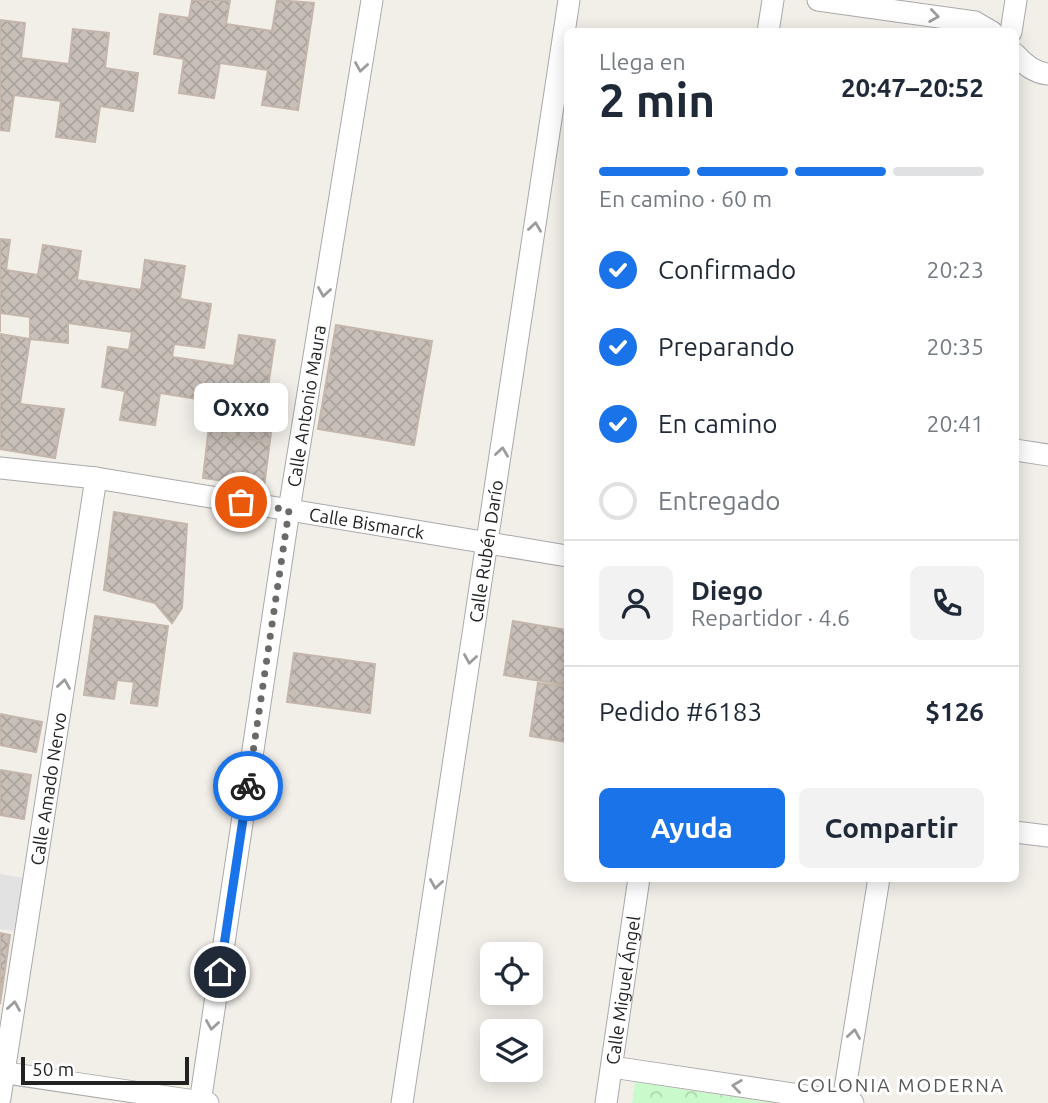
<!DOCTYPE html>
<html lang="es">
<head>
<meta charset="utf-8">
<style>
	body { margin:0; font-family:Ubuntu,sans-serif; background:#f2f2f3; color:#1f2937; height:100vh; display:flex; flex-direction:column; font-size:26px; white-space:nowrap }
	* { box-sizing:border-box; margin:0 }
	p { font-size:23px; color:#747a83 }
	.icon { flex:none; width:38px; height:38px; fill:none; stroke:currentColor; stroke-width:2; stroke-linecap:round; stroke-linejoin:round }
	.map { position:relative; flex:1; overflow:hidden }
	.panel { position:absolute; left:564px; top:28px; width:455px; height:854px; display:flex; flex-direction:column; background:#fff; border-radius:10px; box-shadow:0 4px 18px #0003 }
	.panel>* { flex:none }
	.tools { position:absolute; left:480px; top:942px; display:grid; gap:14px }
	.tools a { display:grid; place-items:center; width:63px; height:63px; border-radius:10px; background:#fff; box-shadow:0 4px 18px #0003; font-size:35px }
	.scale { position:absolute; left:21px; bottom:18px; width:168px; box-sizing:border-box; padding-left:7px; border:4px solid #222; border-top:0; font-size:19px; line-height:24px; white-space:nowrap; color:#222; -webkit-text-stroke:5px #fff; paint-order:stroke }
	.pin { position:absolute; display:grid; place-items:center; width:60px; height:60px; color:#fff; margin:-30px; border:4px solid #fff; border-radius:50%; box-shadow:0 2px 7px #0007 }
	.courier { position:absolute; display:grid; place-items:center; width:70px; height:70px; margin:-35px; border:5px solid #1a73e8; border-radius:50%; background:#fff; color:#222; box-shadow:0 2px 9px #0007 }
	.bubble { position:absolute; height:49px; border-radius:10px; background:#fff; box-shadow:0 4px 18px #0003; font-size:23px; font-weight:600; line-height:49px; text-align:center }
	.headline em { font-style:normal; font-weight:600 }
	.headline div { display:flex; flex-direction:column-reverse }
	.headline { display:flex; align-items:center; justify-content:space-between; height:119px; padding:0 35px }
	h1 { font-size:46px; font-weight:600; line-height:52px }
	.bar { display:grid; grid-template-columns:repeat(4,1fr); gap:10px 7px; align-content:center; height:84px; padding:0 35px }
	.bar i { height:9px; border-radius:5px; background:#e0e1e3 }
	.bar .on { background:#1a73e8 }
	.bar p { grid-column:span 4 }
	.line { display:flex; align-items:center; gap:18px; padding:0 35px; border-top:2px solid #e0e1e3 }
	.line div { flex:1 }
	.round { display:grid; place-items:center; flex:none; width:74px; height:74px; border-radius:10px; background:#f2f2f3 }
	ol { padding:0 35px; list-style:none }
	li { display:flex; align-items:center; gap:21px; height:77px }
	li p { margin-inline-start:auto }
	li .icon { padding:7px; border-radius:50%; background:#1a73e8; color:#fff; stroke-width:4 }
	li:last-child { color:#747a83 }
	li i { width:38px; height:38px; border:4px solid #e0e1e3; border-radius:50% }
	.cta { display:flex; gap:14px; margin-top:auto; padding:14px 35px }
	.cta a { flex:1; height:80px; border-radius:10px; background:#1a73e8; color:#fff; font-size:28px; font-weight:600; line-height:80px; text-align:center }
	.cta a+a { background:#f2f2f3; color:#1f2937 }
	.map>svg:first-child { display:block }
</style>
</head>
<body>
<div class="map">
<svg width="1048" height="1103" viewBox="0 0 1048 1103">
	<defs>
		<pattern id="park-crowns" width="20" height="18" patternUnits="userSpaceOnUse" patternTransform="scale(1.75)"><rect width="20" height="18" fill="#c8facc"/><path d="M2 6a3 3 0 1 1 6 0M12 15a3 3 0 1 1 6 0" fill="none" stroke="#acd6af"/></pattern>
		<pattern id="building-cross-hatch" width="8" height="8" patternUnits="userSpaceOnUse" patternTransform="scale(1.75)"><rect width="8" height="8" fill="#c7bfb8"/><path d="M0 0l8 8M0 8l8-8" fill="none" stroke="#aba49e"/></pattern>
	</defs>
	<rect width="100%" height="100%" fill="#f2efe9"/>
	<path fill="url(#park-crowns)" d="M635,1082l138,21h-141z"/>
	<path fill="#e2e2e2" d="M0,874l23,4 -8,53 -15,-2z"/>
	<path fill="url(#building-cross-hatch)" stroke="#c4b6ab" stroke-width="2" d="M192,0h38l-4,24 46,7 5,-31 37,3 -16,107 -36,-5 6,-35 -48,-7 -6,35 -35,-5 5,-34 -30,-5 6,-40 29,4z
		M0,20l25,3 -4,35 48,6 4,-35 36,4 -4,35 33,5 -5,38 -33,-5 -5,36 -39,-5 5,-36 -47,-6 -5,36 -9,-1z
		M0,239l10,1 -4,30 32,5 5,-30 38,6 -4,29 64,10 4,-30 40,6 -5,33 31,5 -7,44 -30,-4 -2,13 62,9 5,-31 36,5 -15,101 -36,-6 5,-31 -69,-11 -5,32 -35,-5 5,-29 -23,-4 6,-40 21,3 3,-18 -64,-9v20l-38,-4v-22l-30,-4v19z
		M336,325l96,16 -18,104 -96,-16z
		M0,334l30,5 -10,65 44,5 -9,49 -55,-9z
		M210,417l62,8 -8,62 -61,-9z
		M114,512l73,12 -5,84 -10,15 -17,-20 -51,-13z
		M95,616l73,10 -11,80 -26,-3 3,-21 -17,-2 -3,19 -30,-4z
		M513,621l54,9v55l-63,-10z
		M294,653l81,11 -5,49 -83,-11z
		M538,683l29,4v55l-37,-6z
		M0,714l42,8 -6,30 -36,-7z
		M0,770l31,5 -7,44 -24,-4z
		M0,933l10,2 -10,69z"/>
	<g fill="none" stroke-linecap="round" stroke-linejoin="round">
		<g stroke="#a9a9a9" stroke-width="23">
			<g id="minor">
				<path d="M818,0l157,22 17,10"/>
				<path d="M768,32l5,-32"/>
				<path d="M1011,32l5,-32"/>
				<path d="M1015,54c9,10 19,19 33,20"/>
				<path d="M1015,450l33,5"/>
				<path id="s1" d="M0,468l96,10 471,78"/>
				<path d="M1015,832l33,4"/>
				<path d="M612,1067l241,36"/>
				<path d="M0,1072l208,31"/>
				<path id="s2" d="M0,1098l96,-620"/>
				<path d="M843,1101l36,-223"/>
				<path id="s3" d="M200,1103l89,-593 83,-510"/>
				<path id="s4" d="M402,1103l167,-1103"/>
				<path id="s5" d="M606,1103l33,-225"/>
			</g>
		</g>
		<use href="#minor" stroke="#fff" stroke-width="21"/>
	</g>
	<defs><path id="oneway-chevron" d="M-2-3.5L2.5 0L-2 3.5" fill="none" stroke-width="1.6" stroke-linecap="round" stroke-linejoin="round" transform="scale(1.75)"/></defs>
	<g stroke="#9c9c9c">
		<use href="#oneway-chevron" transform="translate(934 16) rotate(8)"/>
		<use href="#oneway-chevron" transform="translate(361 67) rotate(99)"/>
		<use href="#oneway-chevron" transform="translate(535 227) rotate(-82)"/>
		<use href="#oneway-chevron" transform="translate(324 292) rotate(99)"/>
		<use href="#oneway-chevron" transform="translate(502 452) rotate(-82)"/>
		<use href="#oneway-chevron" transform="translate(470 659) rotate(99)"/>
		<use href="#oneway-chevron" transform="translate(64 684) rotate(-81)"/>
		<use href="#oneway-chevron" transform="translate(436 884) rotate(99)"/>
		<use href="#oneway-chevron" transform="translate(14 1006) rotate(-81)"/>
		<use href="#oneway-chevron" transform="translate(212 1025) rotate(99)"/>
		<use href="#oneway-chevron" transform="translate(854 1034) rotate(-81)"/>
		<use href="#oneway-chevron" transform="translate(737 1086) rotate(-172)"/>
	</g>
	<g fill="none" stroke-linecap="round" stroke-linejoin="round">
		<path stroke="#6b6a68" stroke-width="7" stroke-dasharray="0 12.6" d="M241,502l48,8 -41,276"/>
		<path stroke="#1a73e8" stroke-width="9" d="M220,972l28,-186"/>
	</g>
	<g text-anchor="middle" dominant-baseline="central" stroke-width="6" stroke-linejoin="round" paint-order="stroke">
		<g font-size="18" fill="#222" stroke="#fff">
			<text stroke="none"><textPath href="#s3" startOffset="705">Calle Antonio Maura</textPath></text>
			<text stroke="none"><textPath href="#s1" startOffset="371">Calle Bismarck</textPath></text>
			<text stroke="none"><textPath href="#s4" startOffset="558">Calle Rubén Darío</textPath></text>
			<text stroke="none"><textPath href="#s2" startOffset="313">Calle Amado Nervo</textPath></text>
			<text stroke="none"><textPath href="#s5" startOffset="114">Calle Miguel Ángel</textPath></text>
		</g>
		<g font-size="19" letter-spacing="2" fill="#555" stroke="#fff">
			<text x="901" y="1085">COLONIA MODERNA</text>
		</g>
	</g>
</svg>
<div class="tools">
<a><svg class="icon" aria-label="locate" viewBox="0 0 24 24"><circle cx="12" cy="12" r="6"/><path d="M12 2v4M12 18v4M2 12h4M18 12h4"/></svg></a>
<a><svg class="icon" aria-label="layers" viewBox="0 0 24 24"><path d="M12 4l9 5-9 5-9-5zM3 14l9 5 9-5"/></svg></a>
</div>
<div class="scale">50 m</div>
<div class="pin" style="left:241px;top:502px;background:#ea580c"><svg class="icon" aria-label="bag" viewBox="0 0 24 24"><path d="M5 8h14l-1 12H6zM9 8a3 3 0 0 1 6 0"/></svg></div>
<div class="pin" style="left:220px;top:972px;background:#1f2937"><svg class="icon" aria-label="home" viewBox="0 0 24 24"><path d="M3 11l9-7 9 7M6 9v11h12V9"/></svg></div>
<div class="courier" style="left:248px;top:786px"><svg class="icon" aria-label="bike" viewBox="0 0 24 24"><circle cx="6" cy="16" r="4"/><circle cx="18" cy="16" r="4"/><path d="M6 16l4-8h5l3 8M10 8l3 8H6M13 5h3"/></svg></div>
<div class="bubble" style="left:194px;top:383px;width:94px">Oxxo</div>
<section class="panel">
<div class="headline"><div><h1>2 min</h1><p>Llega en</p></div><em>20:47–20:52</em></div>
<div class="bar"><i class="on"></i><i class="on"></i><i class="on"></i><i></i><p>En camino · 60 m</p></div>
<ol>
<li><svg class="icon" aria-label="check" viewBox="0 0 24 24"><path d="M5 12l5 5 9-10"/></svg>Confirmado<p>20:23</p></li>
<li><svg class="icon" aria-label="check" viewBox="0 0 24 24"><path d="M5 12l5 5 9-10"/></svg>Preparando<p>20:35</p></li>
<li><svg class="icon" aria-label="check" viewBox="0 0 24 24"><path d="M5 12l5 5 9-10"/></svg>En camino<p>20:41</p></li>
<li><i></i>Entregado</li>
</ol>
<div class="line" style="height:126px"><a class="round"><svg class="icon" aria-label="person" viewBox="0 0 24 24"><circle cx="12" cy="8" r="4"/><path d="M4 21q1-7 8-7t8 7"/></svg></a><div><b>Diego</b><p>Repartidor · 4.6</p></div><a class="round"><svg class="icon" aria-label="phone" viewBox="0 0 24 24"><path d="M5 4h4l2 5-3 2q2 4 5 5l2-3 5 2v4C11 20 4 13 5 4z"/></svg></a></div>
<div class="line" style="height:91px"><div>Pedido #6183</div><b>$126</b></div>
<div class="cta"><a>Ayuda</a><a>Compartir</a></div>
</section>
</div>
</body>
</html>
